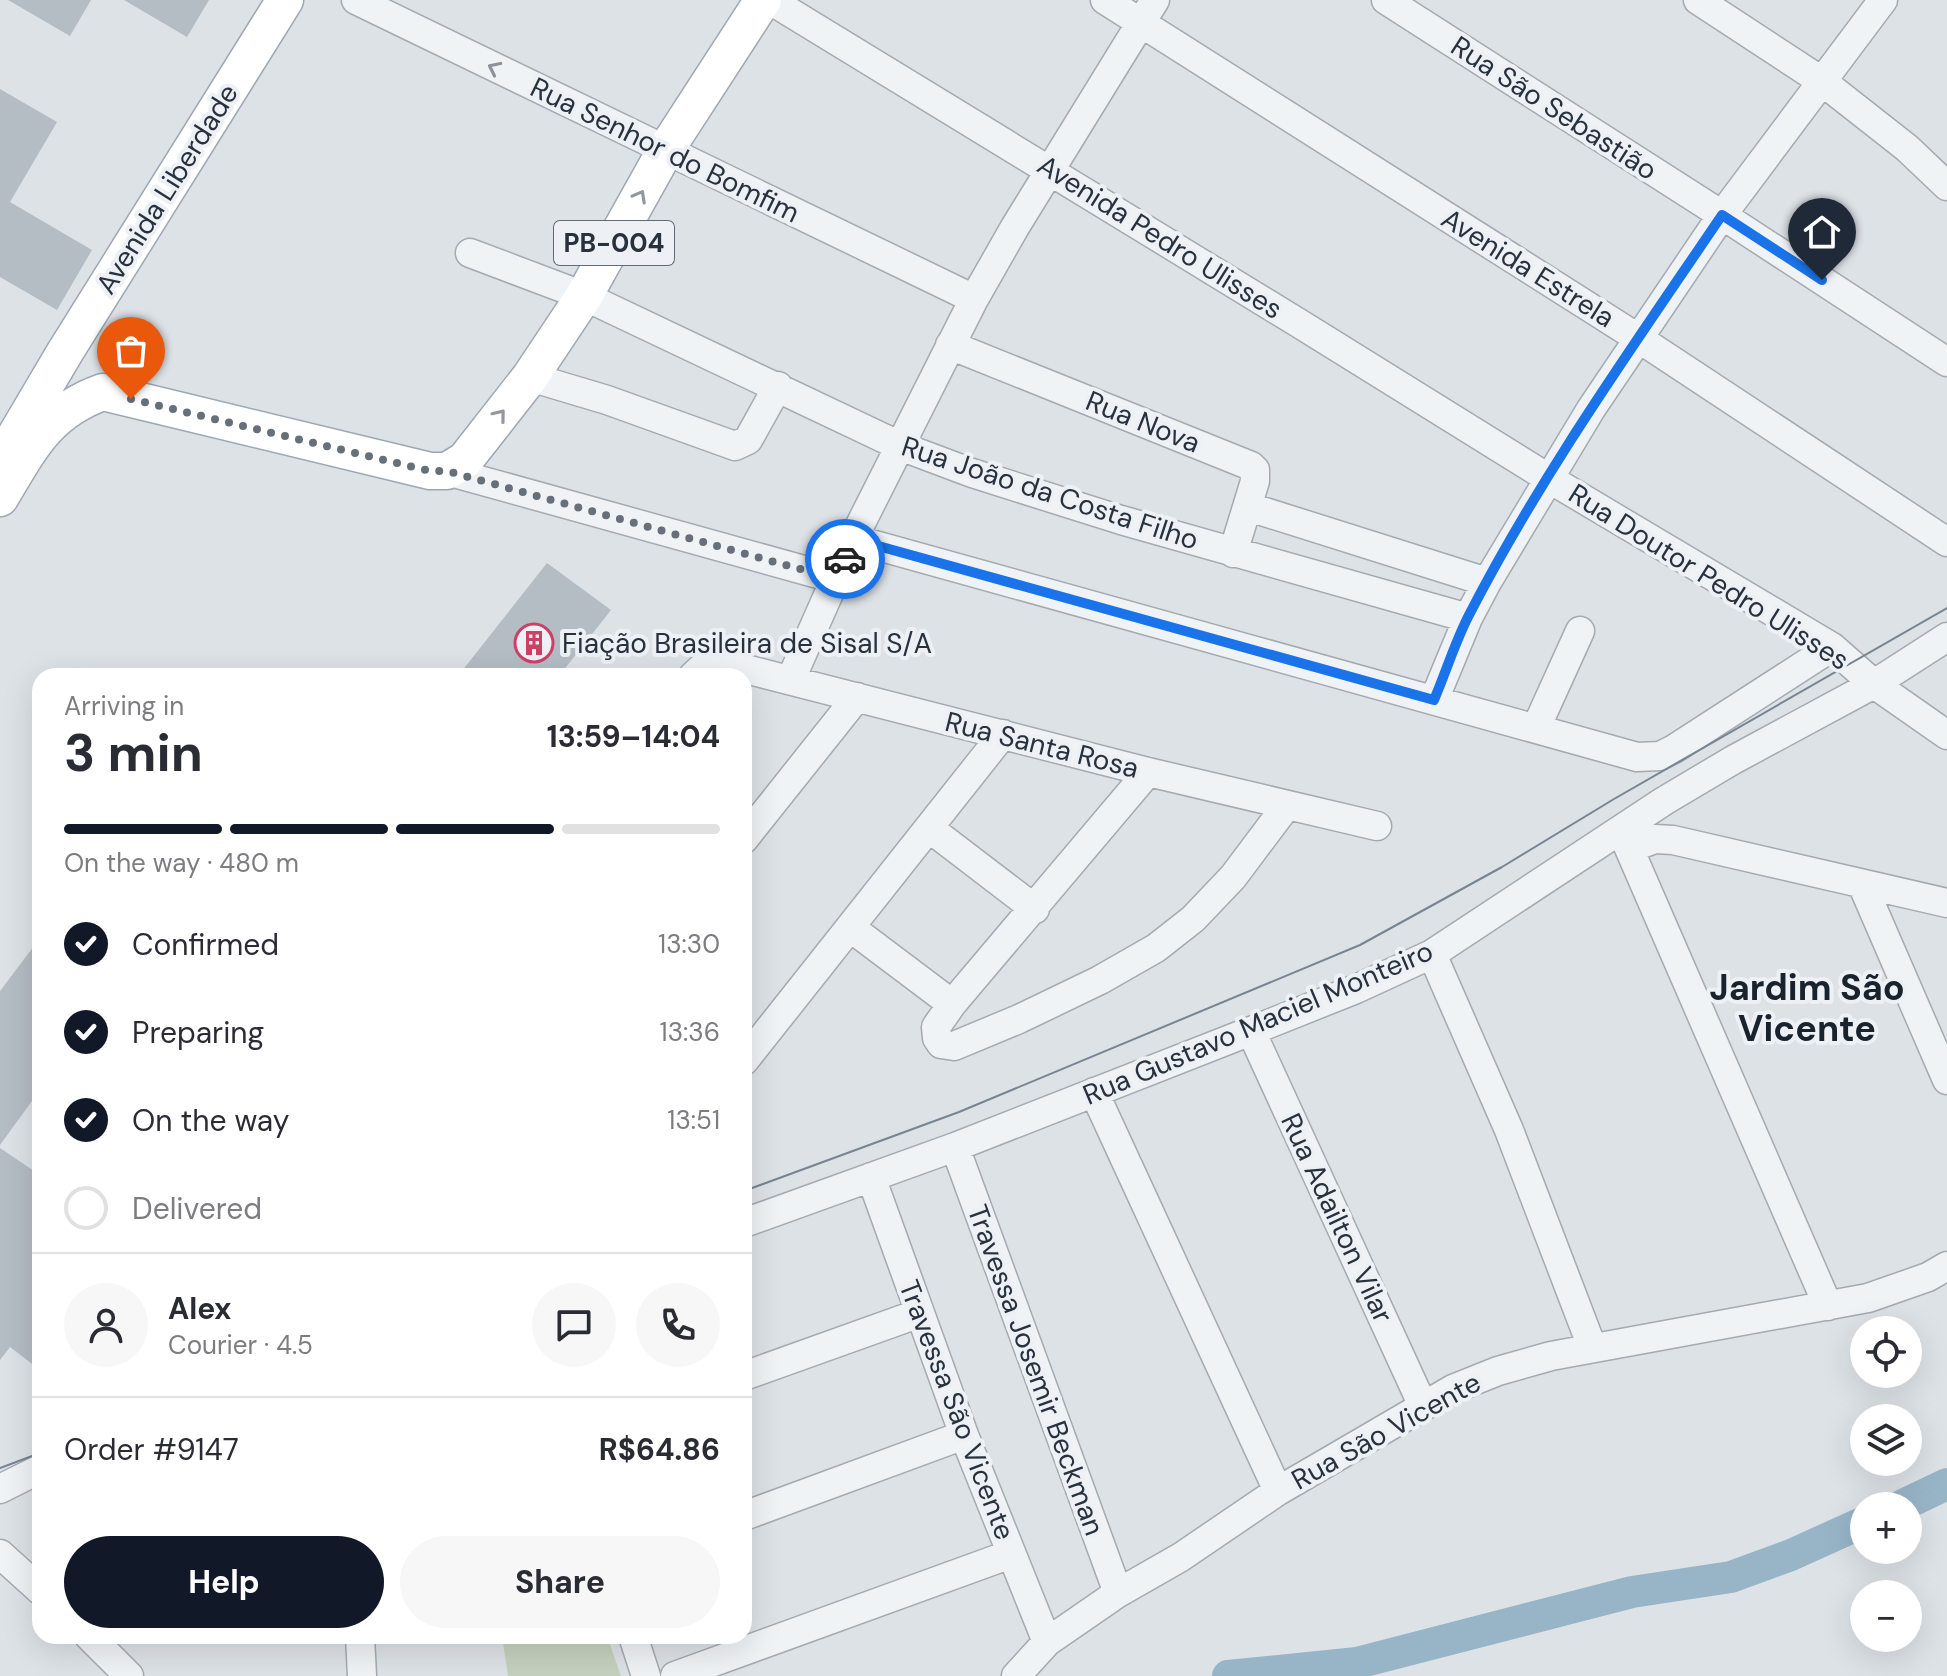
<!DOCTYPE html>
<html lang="en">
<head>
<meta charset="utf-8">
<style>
	body { margin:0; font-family:"DM Sans",sans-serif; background:#f7f7f7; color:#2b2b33; height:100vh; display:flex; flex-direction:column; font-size:30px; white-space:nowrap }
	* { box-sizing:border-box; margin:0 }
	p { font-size:26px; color:#7c7c81 }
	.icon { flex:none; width:44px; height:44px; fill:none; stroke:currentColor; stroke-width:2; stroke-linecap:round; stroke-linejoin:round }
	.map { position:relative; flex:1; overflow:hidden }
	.panel { position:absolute; left:32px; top:668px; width:720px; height:976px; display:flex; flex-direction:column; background:#fff; border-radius:24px; box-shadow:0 8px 32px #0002 }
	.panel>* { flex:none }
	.controls { position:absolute; left:1850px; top:1316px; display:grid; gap:16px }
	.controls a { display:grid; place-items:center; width:72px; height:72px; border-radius:50%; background:#fff; box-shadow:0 8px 32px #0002; font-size:40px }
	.pin { position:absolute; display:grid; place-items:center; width:68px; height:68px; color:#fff; margin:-82px -34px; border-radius:50% 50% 50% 0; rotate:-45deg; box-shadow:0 0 8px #0007 }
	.pin .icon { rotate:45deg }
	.courier { position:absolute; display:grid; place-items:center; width:80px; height:80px; margin:-40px; border:6px solid #1a73e8; border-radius:50%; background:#fff; color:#222; box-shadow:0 2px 10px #0007 }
	.overview em { font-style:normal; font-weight:700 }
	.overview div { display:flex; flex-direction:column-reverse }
	.overview { display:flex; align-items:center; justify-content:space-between; height:136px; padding:0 32px }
	h1 { font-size:52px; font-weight:700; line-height:60px }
	.bar { display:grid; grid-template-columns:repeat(4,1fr); gap:12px 8px; align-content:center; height:96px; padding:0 32px }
	.bar i { height:10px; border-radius:6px; background:#e1e1e2 }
	.bar .current { background:#111827 }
	.bar p { grid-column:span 4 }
	.line { display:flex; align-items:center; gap:20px; padding:0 32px; border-top:2px solid #e1e1e2 }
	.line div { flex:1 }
	.round { display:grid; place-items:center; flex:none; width:84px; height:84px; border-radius:42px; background:#f7f7f7 }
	ol { padding:0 32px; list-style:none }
	li { display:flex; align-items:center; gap:24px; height:88px }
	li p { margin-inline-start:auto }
	li .icon { padding:8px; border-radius:50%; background:#111827; color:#fff; stroke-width:4 }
	li:last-child { color:#7c7c81 }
	li i { width:44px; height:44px; border:4px solid #e1e1e2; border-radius:50% }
	.primary-button { display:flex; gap:16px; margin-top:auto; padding:16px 32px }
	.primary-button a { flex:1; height:92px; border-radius:48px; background:#111827; color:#fff; font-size:32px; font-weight:700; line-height:92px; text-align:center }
	.primary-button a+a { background:#f7f7f7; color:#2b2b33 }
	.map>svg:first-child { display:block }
</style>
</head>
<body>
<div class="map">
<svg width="1947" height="1676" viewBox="0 0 1947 1676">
	<rect width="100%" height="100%" fill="#dde2e7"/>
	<path fill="#c5d1be" d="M502,1636h105l14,40h-113z"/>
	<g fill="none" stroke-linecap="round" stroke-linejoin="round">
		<path stroke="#98b5c8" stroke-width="32" d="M1901,1506l46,-22
			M1228,1676l129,-13 275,-71 99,-15 60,-22 73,-33"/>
	</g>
	<path fill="#b4bcc4" d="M8,0h83l-21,36z
		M124,0h85l-22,37z
		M0,89l57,33 -47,80 82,48 -35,60 -57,-33z
		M547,563l64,47 -52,66h-101z
		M40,938v152l-40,55v-154z
		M0,1148l40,27v195l-30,-23 -10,13z"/>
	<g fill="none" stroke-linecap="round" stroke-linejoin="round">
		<g stroke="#a3aab1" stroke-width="31">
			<path id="minor" d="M356,0l618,299
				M770,0l527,322 251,156 284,169 42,37 73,51
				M1105,0l533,338 309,204
				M1386,0l336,215 225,147
				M1698,0l125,82 84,66 40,38
				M470,253l114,43 316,150 72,27 149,47 347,98
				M950,345l301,121 4,4v11l-22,72
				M530,377l77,23 128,46 13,-6 30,-54
				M447,471l389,108
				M1249,507l238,75
				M853,539l784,218 23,-1 14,-7 158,-102
				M693,676l14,-13h15l426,109 229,54
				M791,679l62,-140 121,-240 41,-72 140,-227
				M1434,700l34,-82 19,-36 104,-173 131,-194 161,-215
				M1536,728l44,-97
				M1148,772l-196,232 -16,23 1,11 4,6 13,2 65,-27 81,-39 56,-32 37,-29 40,-42 54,-72
				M929,828l106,81
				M1621,830l207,476
				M744,839l113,-142
				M1631,848l24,-9 18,1 274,63
				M1862,884l85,196
				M851,928l101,76
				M1432,954l77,176 83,217
				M1251,1031l172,375
				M744,1061l259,-327
				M1094,1092l184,399
				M955,1147l163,446
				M871,1177l93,258 83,207
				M744,1223l211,-76 296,-116 105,-42 76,-35 232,-153 69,-41 141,-76 73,-47
				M744,1376l176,-63
				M0,1489l40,-20
				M744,1516l220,-81
				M0,1554l40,36
				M89,1636l40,40
				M360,1636l2,40
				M633,1636l13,40
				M675,1676l336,-122
				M1016,1676l31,-34 71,-49 63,-36 97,-66 175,-102 45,-18 53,-15 317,-58 60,-21 19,-11"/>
		</g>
		<g stroke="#9da8b3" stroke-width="39">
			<path id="major" d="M103,392l327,79h17l18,-11 65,-83 54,-81 81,-145 98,-151
				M0,462l65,-110 220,-352
				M0,498c29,-48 46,-86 103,-106"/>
		</g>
		<use href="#minor" stroke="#f0f3f6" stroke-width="28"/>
		<use href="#major" stroke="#fff" stroke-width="36"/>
		<path stroke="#778491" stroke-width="2" d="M744,1191l215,-79 401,-167 142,-78 112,-68 333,-191
			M0,1468l40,-15"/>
	</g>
	<defs><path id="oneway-chevron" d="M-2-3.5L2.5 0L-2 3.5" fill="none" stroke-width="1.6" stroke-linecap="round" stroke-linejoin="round" transform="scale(2)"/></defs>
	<use stroke="#8c929a" href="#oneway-chevron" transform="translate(494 68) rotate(-154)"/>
	<g stroke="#93989e">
		<use href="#oneway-chevron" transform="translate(640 196) rotate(-61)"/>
		<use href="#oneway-chevron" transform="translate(500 415) rotate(-51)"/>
	</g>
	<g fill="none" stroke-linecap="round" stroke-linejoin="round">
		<path stroke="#677079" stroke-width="8" stroke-dasharray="0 14.4" d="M131,399l299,72h17l389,108 9,-20"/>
		<path stroke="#1a73e8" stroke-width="10" d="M845,559l8,-20 581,161c12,-28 21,-58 35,-85 72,-140 165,-270 253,-400l100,65"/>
	</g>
	<defs>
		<g id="building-ring" transform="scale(2)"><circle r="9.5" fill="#edf1f5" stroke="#ce4066" stroke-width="1.5"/><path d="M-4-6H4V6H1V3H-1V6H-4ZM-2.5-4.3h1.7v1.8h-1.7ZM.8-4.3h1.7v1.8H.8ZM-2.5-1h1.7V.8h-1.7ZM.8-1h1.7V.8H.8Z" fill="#ce4066"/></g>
	</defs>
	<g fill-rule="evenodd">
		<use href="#building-ring" x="534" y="643"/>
	</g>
	<g text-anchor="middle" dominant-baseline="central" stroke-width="8" stroke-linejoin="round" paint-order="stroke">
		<rect fill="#edf1f5" stroke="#626b75" stroke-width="2" x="554" y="221" width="120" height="44" rx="6"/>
		<g font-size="26" font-weight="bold" fill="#27323e">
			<text x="614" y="243">PB-004</text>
		</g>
		<g font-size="28" fill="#27323e" stroke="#edf1f5">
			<text transform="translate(1554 108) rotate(33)">Rua São Sebastião</text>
			<text transform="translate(665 150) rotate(26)">Rua Senhor do Bomfim</text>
			<text transform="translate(167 189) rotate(-58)">Avenida Liberdade</text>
			<text transform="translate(1160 237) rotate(32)">Avenida Pedro Ulisses</text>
			<text transform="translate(1528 268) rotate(32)">Avenida Estrela</text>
			<text transform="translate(1143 422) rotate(22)">Rua Nova</text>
			<text transform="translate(1050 493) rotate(18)">Rua João da Costa Filho</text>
			<text transform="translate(1709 577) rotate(32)">Rua Doutor Pedro Ulisses</text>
			<text transform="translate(1042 745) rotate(14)">Rua Santa Rosa</text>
			<text transform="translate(1258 1023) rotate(-23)">Rua Gustavo Maciel Monteiro</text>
			<text transform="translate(1337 1218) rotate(65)">Rua Adailton Vilar</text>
			<text transform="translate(1036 1370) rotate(70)">Travessa Josemir Beckman</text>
			<text transform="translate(957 1410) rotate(69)">Travessa São Vicente</text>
			<text transform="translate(1386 1431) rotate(-29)">Rua São Vicente</text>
		</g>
		<g font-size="28" fill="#27323e" stroke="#edf1f5" text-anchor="start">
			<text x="562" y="643">Fiação Brasileira de Sisal S/A</text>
		</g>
		<g font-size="36" font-weight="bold" fill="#19232e" stroke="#edf1f5">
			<text x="1807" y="987">Jardim São<tspan x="1807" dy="41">Vicente</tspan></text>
		</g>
	</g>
</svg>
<div class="controls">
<a><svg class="icon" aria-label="locate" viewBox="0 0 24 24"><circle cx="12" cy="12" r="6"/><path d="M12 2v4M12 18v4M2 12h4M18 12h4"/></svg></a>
<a><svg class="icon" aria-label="layers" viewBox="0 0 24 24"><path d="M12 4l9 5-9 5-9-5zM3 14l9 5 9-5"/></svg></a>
<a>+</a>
<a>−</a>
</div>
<div class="pin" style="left:131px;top:399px;background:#ea580c"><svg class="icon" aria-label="bag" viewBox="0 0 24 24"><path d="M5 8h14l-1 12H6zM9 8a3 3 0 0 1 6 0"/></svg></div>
<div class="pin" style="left:1822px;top:280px;background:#1f2937"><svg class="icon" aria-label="home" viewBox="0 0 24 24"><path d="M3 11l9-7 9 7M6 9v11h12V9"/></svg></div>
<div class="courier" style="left:845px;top:559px"><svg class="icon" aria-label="car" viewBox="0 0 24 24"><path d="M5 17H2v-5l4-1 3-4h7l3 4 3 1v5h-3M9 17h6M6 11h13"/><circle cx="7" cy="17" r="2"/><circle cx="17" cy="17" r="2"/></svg></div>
<section class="panel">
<div class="overview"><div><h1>3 min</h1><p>Arriving in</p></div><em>13:59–14:04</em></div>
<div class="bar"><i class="current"></i><i class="current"></i><i class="current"></i><i></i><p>On the way · 480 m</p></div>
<ol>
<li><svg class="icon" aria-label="check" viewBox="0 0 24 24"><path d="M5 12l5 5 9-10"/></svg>Confirmed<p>13:30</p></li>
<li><svg class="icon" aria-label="check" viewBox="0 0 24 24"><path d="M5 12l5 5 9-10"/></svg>Preparing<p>13:36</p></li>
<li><svg class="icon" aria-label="check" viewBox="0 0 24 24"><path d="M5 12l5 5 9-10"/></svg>On the way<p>13:51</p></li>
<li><i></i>Delivered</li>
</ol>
<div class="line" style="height:144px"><a class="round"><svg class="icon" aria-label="person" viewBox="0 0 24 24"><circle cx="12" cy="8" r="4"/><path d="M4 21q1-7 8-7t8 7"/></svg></a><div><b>Alex</b><p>Courier · 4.5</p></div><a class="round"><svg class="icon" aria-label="chat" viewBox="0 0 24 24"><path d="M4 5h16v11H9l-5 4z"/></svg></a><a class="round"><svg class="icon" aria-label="phone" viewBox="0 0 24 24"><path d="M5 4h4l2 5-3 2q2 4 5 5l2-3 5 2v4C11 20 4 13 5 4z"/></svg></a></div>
<div class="line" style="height:104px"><div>Order #9147</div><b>R$64.86</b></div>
<div class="primary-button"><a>Help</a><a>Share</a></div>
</section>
</div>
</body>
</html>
